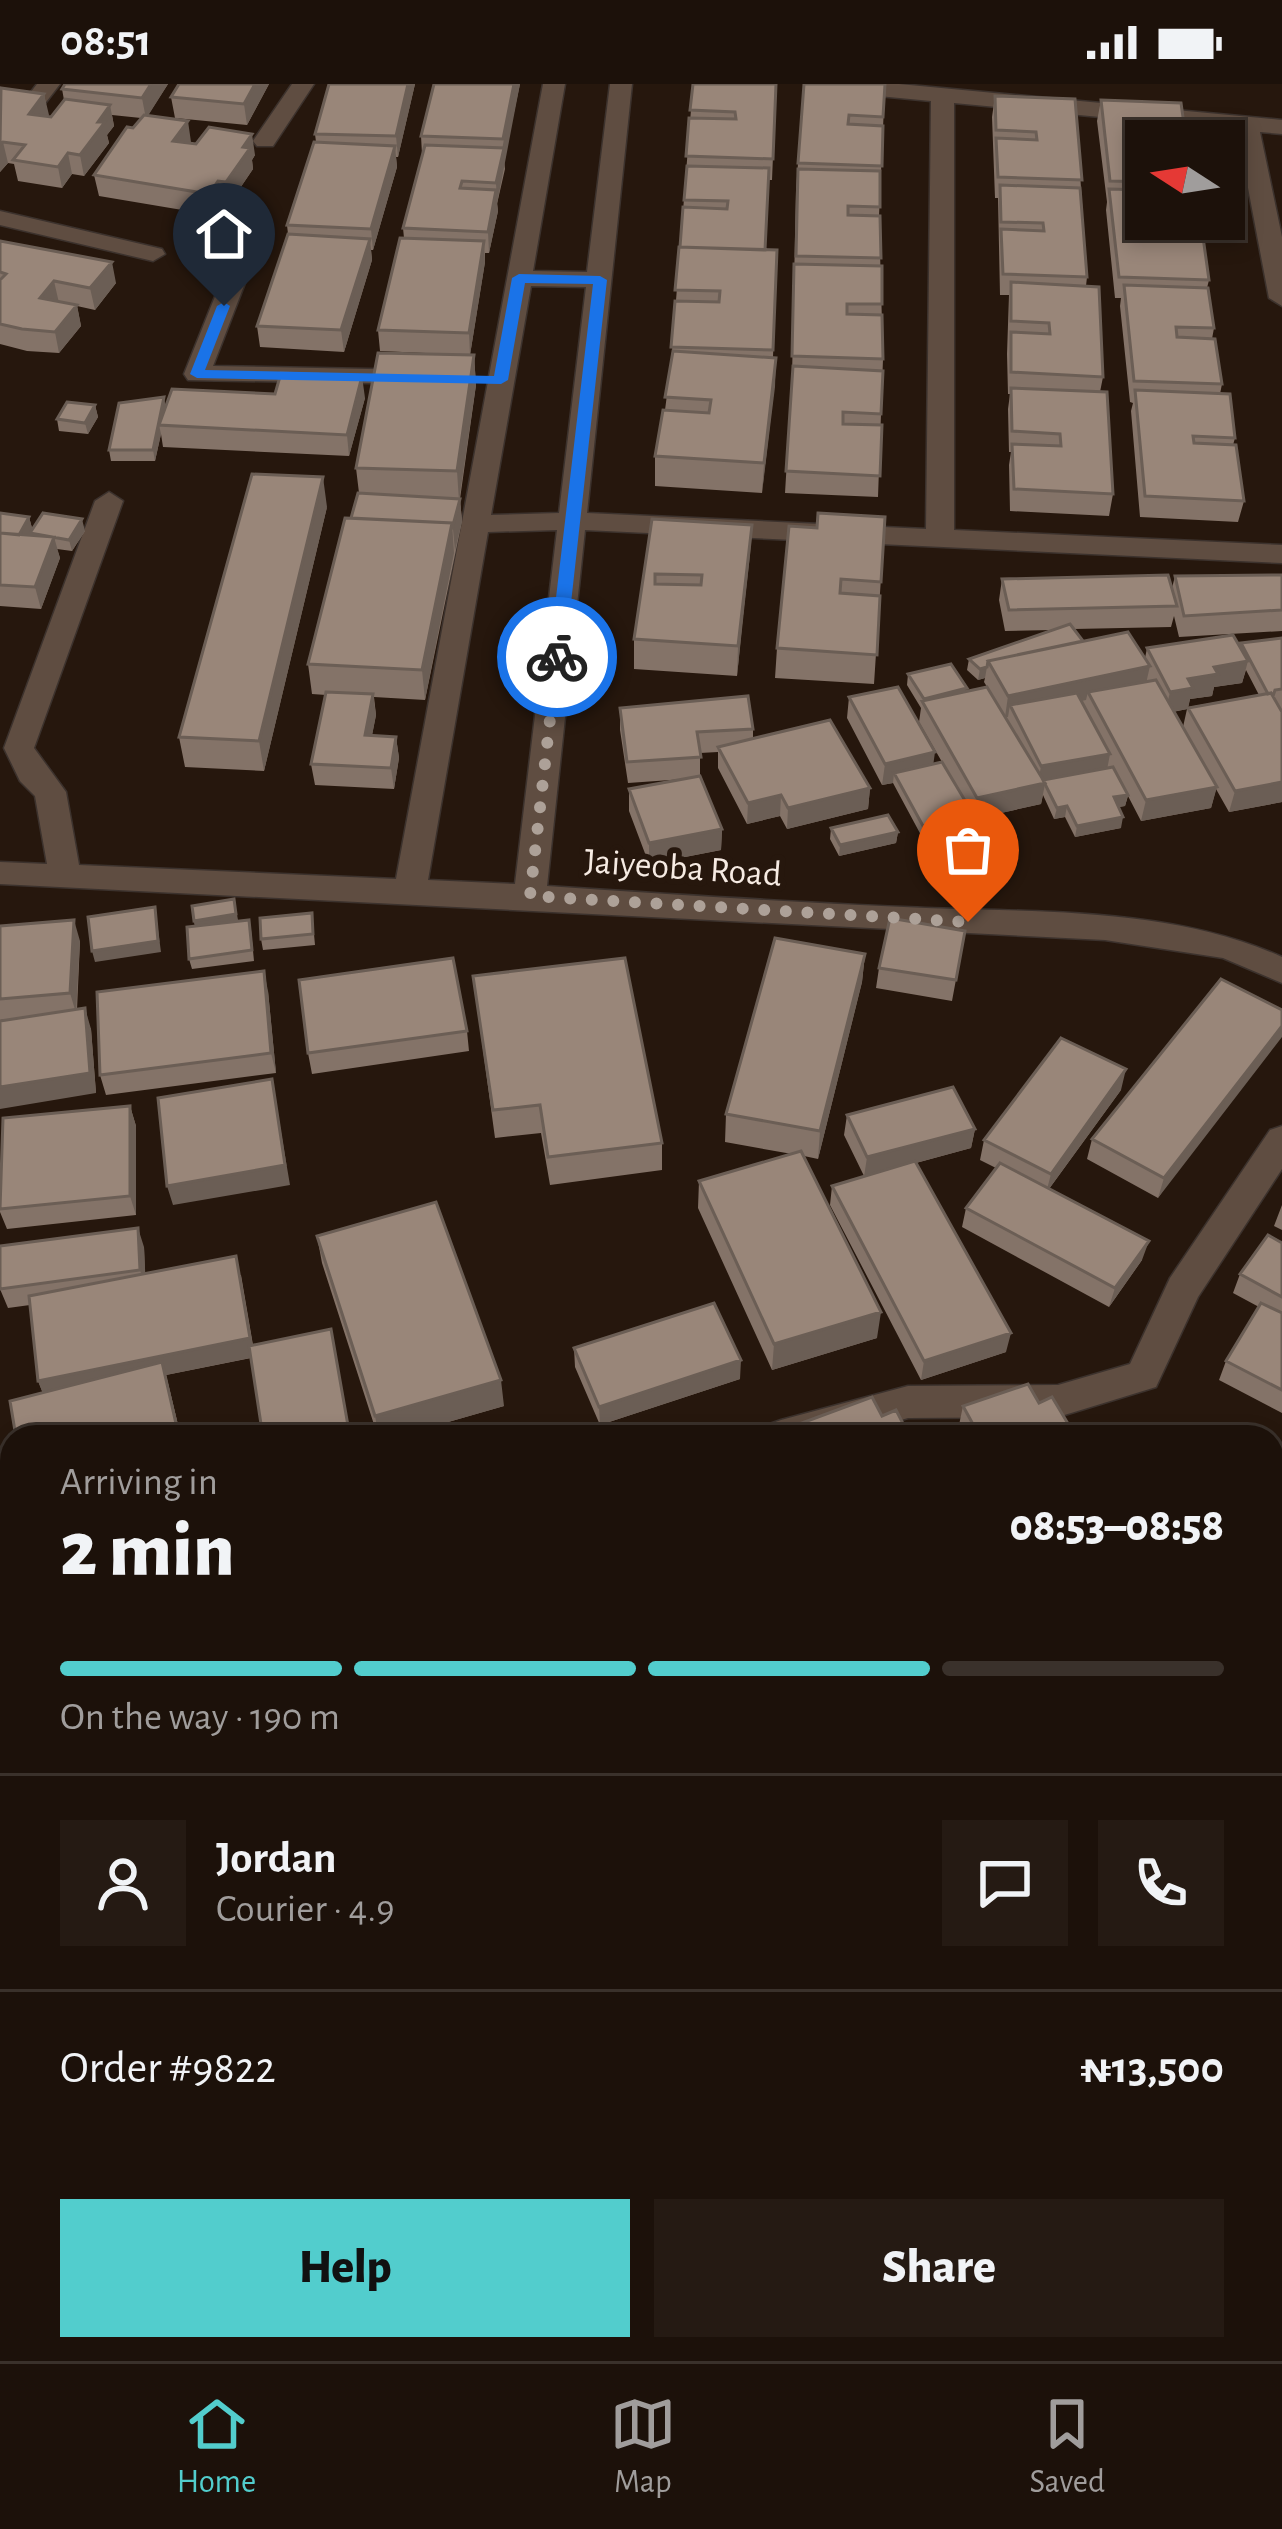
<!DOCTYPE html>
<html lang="en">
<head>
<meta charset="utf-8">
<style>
	body { margin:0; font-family:"Alegreya Sans",sans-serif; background:#251a13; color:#f1f3f6; height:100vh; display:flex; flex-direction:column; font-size:45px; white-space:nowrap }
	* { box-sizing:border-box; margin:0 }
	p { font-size:39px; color:#a09d9c }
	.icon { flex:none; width:66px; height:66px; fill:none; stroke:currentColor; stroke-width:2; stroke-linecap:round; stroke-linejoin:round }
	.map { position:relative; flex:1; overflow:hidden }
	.drawer { position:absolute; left:0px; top:1341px; width:1284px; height:936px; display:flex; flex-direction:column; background:#1c110a; border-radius:36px 36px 0 0; box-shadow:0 6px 18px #0003,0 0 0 3px #3a312b }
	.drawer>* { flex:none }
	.needle { width:78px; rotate:282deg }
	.buttons { position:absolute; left:1125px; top:36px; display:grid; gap:24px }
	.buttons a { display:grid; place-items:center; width:120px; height:120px; border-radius:0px; background:#1c110a; box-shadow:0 6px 18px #0003,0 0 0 3px #3a312b; font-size:60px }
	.pin { position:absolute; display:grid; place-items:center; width:102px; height:102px; color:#fff; margin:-123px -51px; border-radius:50% 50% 50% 0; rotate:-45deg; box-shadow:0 0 12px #0007 }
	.pin .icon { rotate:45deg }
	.courier { position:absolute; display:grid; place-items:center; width:120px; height:120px; margin:-60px; border:9px solid #1a73e8; border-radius:50%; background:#fff; color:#222; box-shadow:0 3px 15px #0007 }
	.overview em { font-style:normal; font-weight:800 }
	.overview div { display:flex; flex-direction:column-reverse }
	.overview { display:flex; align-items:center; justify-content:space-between; height:204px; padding:0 60px }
	h1 { font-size:78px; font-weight:800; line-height:90px }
	.bar { display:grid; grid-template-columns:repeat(4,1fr); gap:18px 12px; align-content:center; height:144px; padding:0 60px }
	.bar i { height:15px; border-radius:9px; background:#3a312b }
	.bar .selected { background:#52cdcd }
	.bar p { grid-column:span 4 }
	.line { display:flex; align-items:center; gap:30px; padding:0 60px; border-top:3px solid #3a312b }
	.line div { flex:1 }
	.round { display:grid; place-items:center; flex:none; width:126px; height:126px; border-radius:0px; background:#251a13 }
	.button { display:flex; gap:24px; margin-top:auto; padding:24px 60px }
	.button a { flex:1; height:138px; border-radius:0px; background:#52cdcd; color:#111; font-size:48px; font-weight:800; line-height:138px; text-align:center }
	.button a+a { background:#251a13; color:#f1f3f6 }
	.status { display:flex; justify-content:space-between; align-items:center; height:84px; padding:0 60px; background:#1c110a; direction:ltr }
	.status svg { height:33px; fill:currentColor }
	.tabs { display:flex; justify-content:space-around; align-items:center; height:168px; border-top:3px solid #3a312b; background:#1c110a; font-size:33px; color:#a09d9c }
	.tabs a { display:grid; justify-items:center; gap:6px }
	.tabs .selected { color:#52cdcd }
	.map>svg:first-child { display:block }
</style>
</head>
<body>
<div class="status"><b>08:51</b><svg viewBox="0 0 49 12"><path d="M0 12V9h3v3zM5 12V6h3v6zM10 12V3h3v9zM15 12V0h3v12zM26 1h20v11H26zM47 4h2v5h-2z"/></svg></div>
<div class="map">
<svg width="1282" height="2277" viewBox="0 0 1282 2277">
	<rect width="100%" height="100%" fill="#26170d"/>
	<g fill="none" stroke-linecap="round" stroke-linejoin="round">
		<g stroke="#3c322d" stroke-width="3">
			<path id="minor" d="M37,0h23l-17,22h-16l-3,-5z
				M292,0h22l-41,62h-16l-4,-5z
				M543,0h22l-32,187 54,1 23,-188h22l-45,429 339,16 5,-428 -105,-10 -11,-7h84l383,36v14l-22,-2 22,105v69l-13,-8 -32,-168 -283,-27v427l328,15v18l-697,-33 -38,356c119,8 238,16 357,21 124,6 262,-2 378,50v26l-59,-25 -118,-18 -1105,-56v-22l47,2 -12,-68 -15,-15 -16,-33 91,-247 14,-9 14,9 -89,247 32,44 13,73 317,14zM531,202l55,1 -27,226 -68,2zM557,446l-42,354 -87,-4 60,-348z
				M0,127l162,38 3,5 -12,7 -153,-36z
				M250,148l12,7 -49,127 206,4 9,2 4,6 -4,6 -240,-4 -4,-6 54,-135z
				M1282,1042v43l-84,128 -42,90 -98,30 -150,1 -67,19h-79l5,-12 14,-5 127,-34 150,-1 72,-21 40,-86 100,-148z
				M12,1545v38l-12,3v-38z
				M0,1777l12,4v147l-12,-5z
				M12,2094v48l-12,4v-48z
				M970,2265h50l5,12h-50z"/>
		</g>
		<use href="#minor" fill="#5f4d41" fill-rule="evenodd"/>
	</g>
	<path fill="#847368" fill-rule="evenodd" d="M65,0h103l-20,31 42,28 65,12 -3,5 1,9 -23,34 -8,-1 -10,13 -113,-19 -5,-21 47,-57 -29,-3 2,11 -7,9 2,8 -25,33 -12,-2 -10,14 -44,-7 -4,-17 -6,-1 -8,9 3,-83 41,5 4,22 3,1 13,-17 -2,-11z
		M179,0h90l-22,41 -72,-7 -4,-21z
		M329,0h86l-17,73h-2l1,10 -24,83h-2l1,10 -28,92 -84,-5 -3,-21 31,-92 -1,-9 29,-83 -1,-8z
		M520,0l-16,75 1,10 -8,35 1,7 -9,42h-4v9l-15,93 -90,-4 -2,-21 26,-92 -1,-10 19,-74 -1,-18z
		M693,0h83l-4,96h-4l-3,70h12l-4,107 3,1 -14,135 -107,-7v-30l10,-46 6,-46z
		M804,0h81l-6,132 4,143 -5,138 -93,-4 7,-116 4,-187z
		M995,12l80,3 12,178 -1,9 17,91 -3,15 13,102 -4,22 -99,-5 -1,-46 2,-13h-2l-1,-43 2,-15h-2l-1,-40 2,-59h-9l-2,-97h-3l-3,-81z
		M1101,16l85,38v3h-40v78l55,9 -2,9 10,43 -2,8 7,40 -2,11 10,45 -2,10 15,44 -2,7 11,56 -6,21 -98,-5 -9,-106 2,-8 -3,-1 -10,-96 1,-8h-6l-9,-88 1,-8 -10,-81z
		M0,157l116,42 -21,27 -18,-4 4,20 -22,27 -32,-2 -27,-7z
		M474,271l2,30 -16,114 2,22 -37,179 -51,-3 2,18 -4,20 24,2 3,21 -5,31 -79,-4 -4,-21 15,-69 -14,-1 -4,-30 51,-171 -3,-25z
		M365,314l-16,58 -186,-9 -2,-13 -6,27h-44l-2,-11 56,-43z
		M95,321l3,12 -10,17 -29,-3 -2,-12z
		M327,423l-63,264 -79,-4 -6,-30z
		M0,429l29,4 3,11 -4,7h2v-2l55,-2 -13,20 -15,-2 3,9 -19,51 -41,-3z
		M885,433l-11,167 -99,-6 2,-30 40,-120z
		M652,435l100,6 -15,151 -103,-7v-30z
		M1282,491v56l-103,6 -5,-21 -3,11 -97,2 9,12 62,17 2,-10 93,-1 1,-4 41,-5v164l-53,10 -13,-23 -5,19 -70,13 -13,-25 -3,10 -6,1 2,21 -46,9 -10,-20 -11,2 -11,-24 -2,9 -67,15 -1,-2 -2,8 -49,12 -29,-54 -11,2 -35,-67 2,-21 85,67 8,-2 -23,-40 2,-14 -14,-23 1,-11 59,17 22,-1 -5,-8 1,-4 -7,2 -11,-10 2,-11 84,-29 -48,1 -6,-31 3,-21 170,9 3,-12zM1246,586l13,25 -71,12 2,-8 22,-3 2,-9 28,-4zM1187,625l-4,18 -10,-15z
		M620,624l133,21v9l117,50 -2,21 -81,20 -7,-13 -33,8 -29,-56v-16l-18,1v24l22,52 -1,21 -72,14 -20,-53v-22l56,-10 -57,4 -8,-53z
		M831,744l67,4 -2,11 -57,13 -9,-17z
		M937,750l40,7 -1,11 -35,6 -5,-13z
		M312,829l3,32 -52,5 -2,-11z
		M194,837h44l13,9 3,31 -62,8 -3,-10 6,-33z
		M0,842l80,15 -3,69 14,19 5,64 -75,-75 -21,2z
		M965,847l-13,70 -76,-13 3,-20z
		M865,870l-3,28 -44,177 -14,-3 73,182 -105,32 -74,-162 1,-27 93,-27 -67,-12 1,-28z
		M473,892l189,167v27l-112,15 -9,-52 -46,5z
		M268,907l8,82 -170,22 -6,-20z
		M1282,926l-124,188 -71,-39 5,-20z
		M467,947l2,20 -157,23 -4,-21z
		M1121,1006l-72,99 93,71 -33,47 -147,-80 4,-19 30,-40 -16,-8 4,-20z
		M130,1022l6,20v89l-129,14 -7,-17v-21z
		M847,1031l128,14 -4,19 -55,15 90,189 -85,28 -91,-175 2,-19 32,-10 -20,-41z
		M1282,1121v25l-8,-4z
		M317,1152l187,170 -108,31h-18l-56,-174z
		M1282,1159v170l-63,-33 7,-19 33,-54 -26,-14 7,-19z
		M144,1163l1,27 96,1 12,70 -2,13 -85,17 15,62h-165l27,-44 -5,-12 -8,-76 -22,3 -8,-19z
		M574,1264l166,31 -140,46 -25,-58z
		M1039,1319l37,34h-110l-7,-12 4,-19z
		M1272,1569l10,25v151l-10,2z
		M1272,1759l10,35v23l-10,2z
		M1147,2265h125l10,12h-129z"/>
	<path fill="#6b5e55" d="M151,0h17l-22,35 -4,-21z
		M255,0h14l-22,41 -3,-21z
		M408,0h7l-17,73 -2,-21z
		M514,0h6l-23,120 -1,-21z
		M44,10l5,21 -16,20 -4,-21z
		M110,21l4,21 -7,9 2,8 -25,33 -4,-21 18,-33z
		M188,37l3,21 -15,20 -3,-21z
		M252,50l3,21 -3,5 1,9 -23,34 -4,-21 17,-35z
		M3,58l5,21 -8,9v-27z
		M395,62l2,21 -24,83 -2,-21z
		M68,69l4,21 -10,14 -4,-21z
		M218,97l4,21 -10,13 -3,-21z
		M496,106l2,21 -9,42 -1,-21z
		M370,155l2,21 -28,92 -3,-22z
		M484,157l1,21 -15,93 -1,-22z
		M112,178l4,21 -21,27 -5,-22z
		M54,197l5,22 -19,-5z
		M77,221l4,21 -22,27 -4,-21z
		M474,271l2,30 -17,116 -2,-30z
		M776,274l-1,29 -13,106 2,-30z
		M362,292l3,22 -16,58 -2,-21z
		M164,313l2,12 -7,16 2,9 -6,27 -2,-11z
		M95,321l3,12 -10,17 -3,-11z
		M323,393l4,30 -63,264 -5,-30z
		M460,415l2,22 -7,30 -2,-22z
		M29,433l3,11 -12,21 -3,-12z
		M82,435l3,12 -13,20 -3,-11z
		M452,439l2,30 -29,147 -3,-30z
		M752,441l-2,30 -13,121 1,-30z
		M54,453l6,21 -19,51 -6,-22z
		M1248,577l-6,22 -28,4 -2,9 -22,3 -2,10 -23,4 5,-21 18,-13 26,-12z
		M1150,582l-5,22 -57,4 -2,8 -71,15 -5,-10 -2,12h-3l3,-21z
		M987,583l-2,11 -7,2 2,-11z
		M373,610l3,21 -8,41 -3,-21z
		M396,653l3,21 -5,31 -3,-21z
		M935,668l-3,22 -38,-1 -1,10 -11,2 3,-21z
		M1110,670l-4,21 -61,9 -4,20 -67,15 3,-21 61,-14 3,-18z
		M1282,698v20l-53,10 6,-21z
		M1217,703l-6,21 -70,13 5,-21z
		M870,704l-2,21 -81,20 1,-21z
		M781,711l-1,21 -33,8 1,-21z
		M1128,711l-3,11 -14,2 3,-11z
		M1067,722l-2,11 -11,2 3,-11z
		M973,730l-2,11 -49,12 1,-11z
		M1123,733l-2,11 -46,9 2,-11z
		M722,745l-1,21 -72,14v-21z
		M898,748l-2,11 -57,13 1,-11z
		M977,757l-1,11 -35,6 2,-11z
		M234,815l5,26 -43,7 -2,-11z
		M155,823l6,45 -66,10 -3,-11z
		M74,836l6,21 -4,72 -6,-20z
		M865,870l-3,28 -44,177 2,-28z
		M264,887l4,20 8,82 -5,-20z
		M85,924l6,21 5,64 -96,16v-22z
		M1282,942v11l-124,161 6,-20z
		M1126,985l-5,21 -75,103 5,-19z
		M272,995l18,106 -117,20 -6,-19z
		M130,1022l6,20v89l-6,-19z
		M975,1045l-4,19 -107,29 3,-20z
		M138,1144l6,19 2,42 -6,-19z
		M1149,1157l-7,19 -33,47 6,-19z
		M236,1172l19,101 -89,18 15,62 -136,-38 -7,-18z
		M881,1228l-4,26 -105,32 2,-26z
		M1011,1249l-5,19 -85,28 3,-19z
		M741,1276l-1,19 -140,46 -1,-18z
		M501,1296l3,26 -108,31h-17l-4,-21z
		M1282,2108v9l-10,4v-9z
		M157,2265h5l6,12h-4z
		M336,2265h31l-25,12h-30z
		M532,2265h19l-25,12 -2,-8z"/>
	<path fill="#998679" stroke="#6b5e55" stroke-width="3" fill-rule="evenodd" d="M65,0h86l-9,14 -80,-9z
		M179,0h76l-11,20 -73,-7z
		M329,0h79l-12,52 -81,-2z
		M434,0h80l-11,55 -82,-3z
		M693,0h83l-3,75 -87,-3 3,-38 47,1 -1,-7 -45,-2z
		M804,0h81l-2,33 -34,-2 -1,9 35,2 -1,40 -84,-3z
		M1,4l43,6 -15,20 22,3 14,-18 45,6 -12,17h7l-25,33 -12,-2 -10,14 -45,-7 12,-15 -22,-3 -3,3z
		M995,12l80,3 7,81 -84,-3 -2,-39 41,2 -1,-8 -40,-2z
		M1101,16l80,3 5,35 -29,-1v4h-11v41l-36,-1z
		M144,31l44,6 -15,20 23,3 13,-17 43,7 -9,13 7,1 -24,34 -8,-1 -9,13 -115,-19 33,-48 6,1z
		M314,58l81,4 -24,83 -84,-4z
		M425,61l79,3 -8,35 -34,-2 -2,7 36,2 -8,42 -85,-4z
		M687,82l82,2 -4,82 -85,-3 3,-40 44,2 1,-8 -44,-1z
		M798,85l82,2v36l-32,-1v9l32,1 1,42 -85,-2z
		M1000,101l80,3 7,89 -84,-3 -2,-45 43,2 -1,-8 -42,-1z
		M1109,105l37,1v29h53l2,9 -35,-2 1,10 36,1 6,43 -90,-3z
		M288,150l82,5 -29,91 -84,-4z
		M400,154l84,3 -15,92 -91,-3z
		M0,157l112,21 -22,26 -36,-7 -14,17 37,7 -22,27 -33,-3 -22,-5v-44l6,-6 -6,-2z
		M679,163l98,3 -4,100 -102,-3 4,-46 44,1 1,-11 -45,-1z
		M794,180l88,2v38h-35v10l35,1 1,44 -91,-3z
		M1011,198l88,5 4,90 -92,-5v-40l39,2 -1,-11 -38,-2z
		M1124,201l84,3 6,40 -38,-1 1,10 38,2 7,45 -88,-3z
		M673,267l103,7 -12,105 -109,-7 8,-46 46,3 2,-13 -46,-3z
		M378,269l96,2 -17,116 -101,-3z
		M793,282l90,5 -2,43 -38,-2v12l39,1 -2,51 -94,-5z
		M281,289l81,3 -15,59 -188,-10 13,-36 103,5z
		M1011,304l96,4 6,102 -99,-5 -2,-45 49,2 -1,-12 -48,-3z
		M1135,306l95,4 5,44 -42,-2 1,7 42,2 8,56 -99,-5z
		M164,313l-11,53h-44l10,-47z
		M67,318l28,3 -10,18 -28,-4z
		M252,390l71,3 -64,264 -80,-4z
		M358,409l102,6 -8,30v-6l-101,-5z
		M0,429l29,4 -10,18 -19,-2z
		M43,429l39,6 -13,21 -39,-7z
		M818,429l67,4 -4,65 -40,-3 -1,14 40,3 -3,59 -100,-7 12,-122 28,2z
		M345,434l107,5 -30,147 -114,-6z
		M652,435l100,6 -14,121 -104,-7zM655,490l47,1 -1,10 -46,-1z
		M0,449l54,4 -19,50 -35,-2z
		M1168,491l9,31 -168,4 -7,-31z
		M1282,491v35l-98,6 -9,-40z
		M1070,540l13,17 -95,20 -1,6 -7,2 -11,-10z
		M1128,548l22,34 -142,30 -20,-35z
		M1233,551l15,26 -34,6 4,7 -30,5 5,9 -23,4 -23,-44z
		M1282,554v51l-7,1 -2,6 -2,-3 -3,1 -27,-51z
		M951,580l16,24 -43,11 -16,-25z
		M1156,596l61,107 -71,13 -58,-108z
		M898,603l37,65 -50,12 -36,-67z
		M987,603l58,96 -68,15 -55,-97z
		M326,608l47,2 -8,41 31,2 -5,31 -80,-4z
		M1077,609l33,61 -69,12 -31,-61z
		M1271,609l11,19v70l-47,9 -47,-83z
		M748,612l5,33 -56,3 4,25 -74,5 -7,-54z
		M830,636l40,68 -82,20 -7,-13 -33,8 -30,-56z
		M942,678l31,52 -50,12 -29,-53z
		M1113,683l15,28 -14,2 9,20 -46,9 -10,-20 -10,2 -14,-28z
		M700,692l22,53 -73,14 -20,-54z
		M888,731l10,17 -58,13 -9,-17z
		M971,744l6,13 -34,6 -6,-13z
		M234,815l2,15 -42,7 -2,-15z
		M155,823l3,34 -66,10 -4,-34z
		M312,829l1,21 -52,5 -1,-21z
		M890,834l75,13 -9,49 -77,-12z
		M74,836l-4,73 -70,6v-73z
		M249,836l3,30 -63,9 -2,-32z
		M775,854l90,16 -45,177 -94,-17z
		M453,874l14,73 -159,22 -9,-73z
		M625,874l37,185 -114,14 -8,-52 -47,5 -20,-134z
		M264,887l7,82 -171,22 -3,-83z
		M1221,895l61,31v16l-118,152 -72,-39z
		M85,924l5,65 -90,14v-66z
		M1061,954l65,31 -75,105 -67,-34z
		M272,995l13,86 -118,21 -9,-88z
		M953,1003l22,42 -108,28 -20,-42z
		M130,1022v90l-130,13 3,-91z
		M801,1067l80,161 -107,32 -75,-163z
		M915,1077l96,172 -87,28 -92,-175z
		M1000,1079l149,78 -34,47 -149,-80z
		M436,1118l65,178 -126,36 -58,-180z
		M138,1144l2,42 -140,19v-43z
		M1268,1151l14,8v54l-42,-23z
		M236,1172l14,82 -212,43 -9,-85z
		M714,1219l27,57 -142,47 -25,-59z
		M1261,1219l21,10v77l-56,-29z
		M331,1245l19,108h-87l-14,-91z
		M162,1278l17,75h-163l-6,-36z
		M1028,1300l11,19 13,-6 24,40h-96l-17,-31z
		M872,1313l10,19 14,-6 14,27h-146z
		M1272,1569l10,25v138l-10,2z
		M1272,1759l10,35v17l-10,1z
		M1282,1937v171l-10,4v-171z
		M1282,2129v148h-112l-6,-12h108v-131z
		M88,2265h69l7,12h-93z
		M241,2265h95l-24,12h-67z
		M559,2265h292l5,12h-320z"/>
	<path fill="#1a73e8" d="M519,190l81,2 7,4 -42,377 -8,5 -8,-5 44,-373 -68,-1 -17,97 -7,4 -304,-6 -7,-4 27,-68 7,-4 6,4 -25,64 289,6 18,-98z"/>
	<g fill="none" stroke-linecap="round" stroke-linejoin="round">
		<path stroke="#ada198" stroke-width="12" stroke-dasharray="0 21.6" d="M557,573l-27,239 438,26"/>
	</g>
	<g text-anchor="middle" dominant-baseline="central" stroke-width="12" stroke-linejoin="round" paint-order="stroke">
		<g font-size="36" fill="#f6ebe3" stroke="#26170d">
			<text transform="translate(683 784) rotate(4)">Jaiyeoba Road</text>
		</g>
	</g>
</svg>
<div class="buttons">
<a><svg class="needle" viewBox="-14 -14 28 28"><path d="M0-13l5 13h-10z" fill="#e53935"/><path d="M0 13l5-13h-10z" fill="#a09d9c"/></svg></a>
</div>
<div class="pin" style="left:968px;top:838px;background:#ea580c"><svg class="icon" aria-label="bag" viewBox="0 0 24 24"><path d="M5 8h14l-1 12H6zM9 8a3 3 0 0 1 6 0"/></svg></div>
<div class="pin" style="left:224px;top:222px;background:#1f2937"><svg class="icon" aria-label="home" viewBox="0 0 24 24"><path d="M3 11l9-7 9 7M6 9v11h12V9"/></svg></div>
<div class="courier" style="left:557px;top:573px"><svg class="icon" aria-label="bike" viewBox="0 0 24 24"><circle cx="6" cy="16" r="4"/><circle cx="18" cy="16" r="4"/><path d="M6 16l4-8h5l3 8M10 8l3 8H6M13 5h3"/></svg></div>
<section class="drawer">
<div class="overview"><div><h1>2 min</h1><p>Arriving in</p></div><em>08:53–08:58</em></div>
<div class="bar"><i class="selected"></i><i class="selected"></i><i class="selected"></i><i></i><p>On the way · 190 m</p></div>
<div class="line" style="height:216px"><a class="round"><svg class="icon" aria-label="person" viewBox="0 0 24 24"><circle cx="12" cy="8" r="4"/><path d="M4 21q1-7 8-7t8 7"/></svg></a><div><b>Jordan</b><p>Courier · 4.9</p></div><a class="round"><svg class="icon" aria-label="chat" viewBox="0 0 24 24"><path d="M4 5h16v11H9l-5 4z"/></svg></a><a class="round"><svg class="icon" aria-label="phone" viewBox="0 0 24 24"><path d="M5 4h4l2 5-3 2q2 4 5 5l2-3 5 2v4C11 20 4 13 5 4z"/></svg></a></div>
<div class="line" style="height:156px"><div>Order #9822</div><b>₦13,500</b></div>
<div class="button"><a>Help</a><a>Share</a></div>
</section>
</div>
<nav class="tabs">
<a class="selected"><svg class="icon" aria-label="home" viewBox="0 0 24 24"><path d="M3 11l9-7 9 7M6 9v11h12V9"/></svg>Home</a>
<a><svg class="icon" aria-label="map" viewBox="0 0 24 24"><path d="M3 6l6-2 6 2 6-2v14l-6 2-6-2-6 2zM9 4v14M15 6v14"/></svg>Map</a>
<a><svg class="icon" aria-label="saved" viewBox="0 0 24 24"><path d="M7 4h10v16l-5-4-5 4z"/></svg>Saved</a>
</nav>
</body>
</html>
